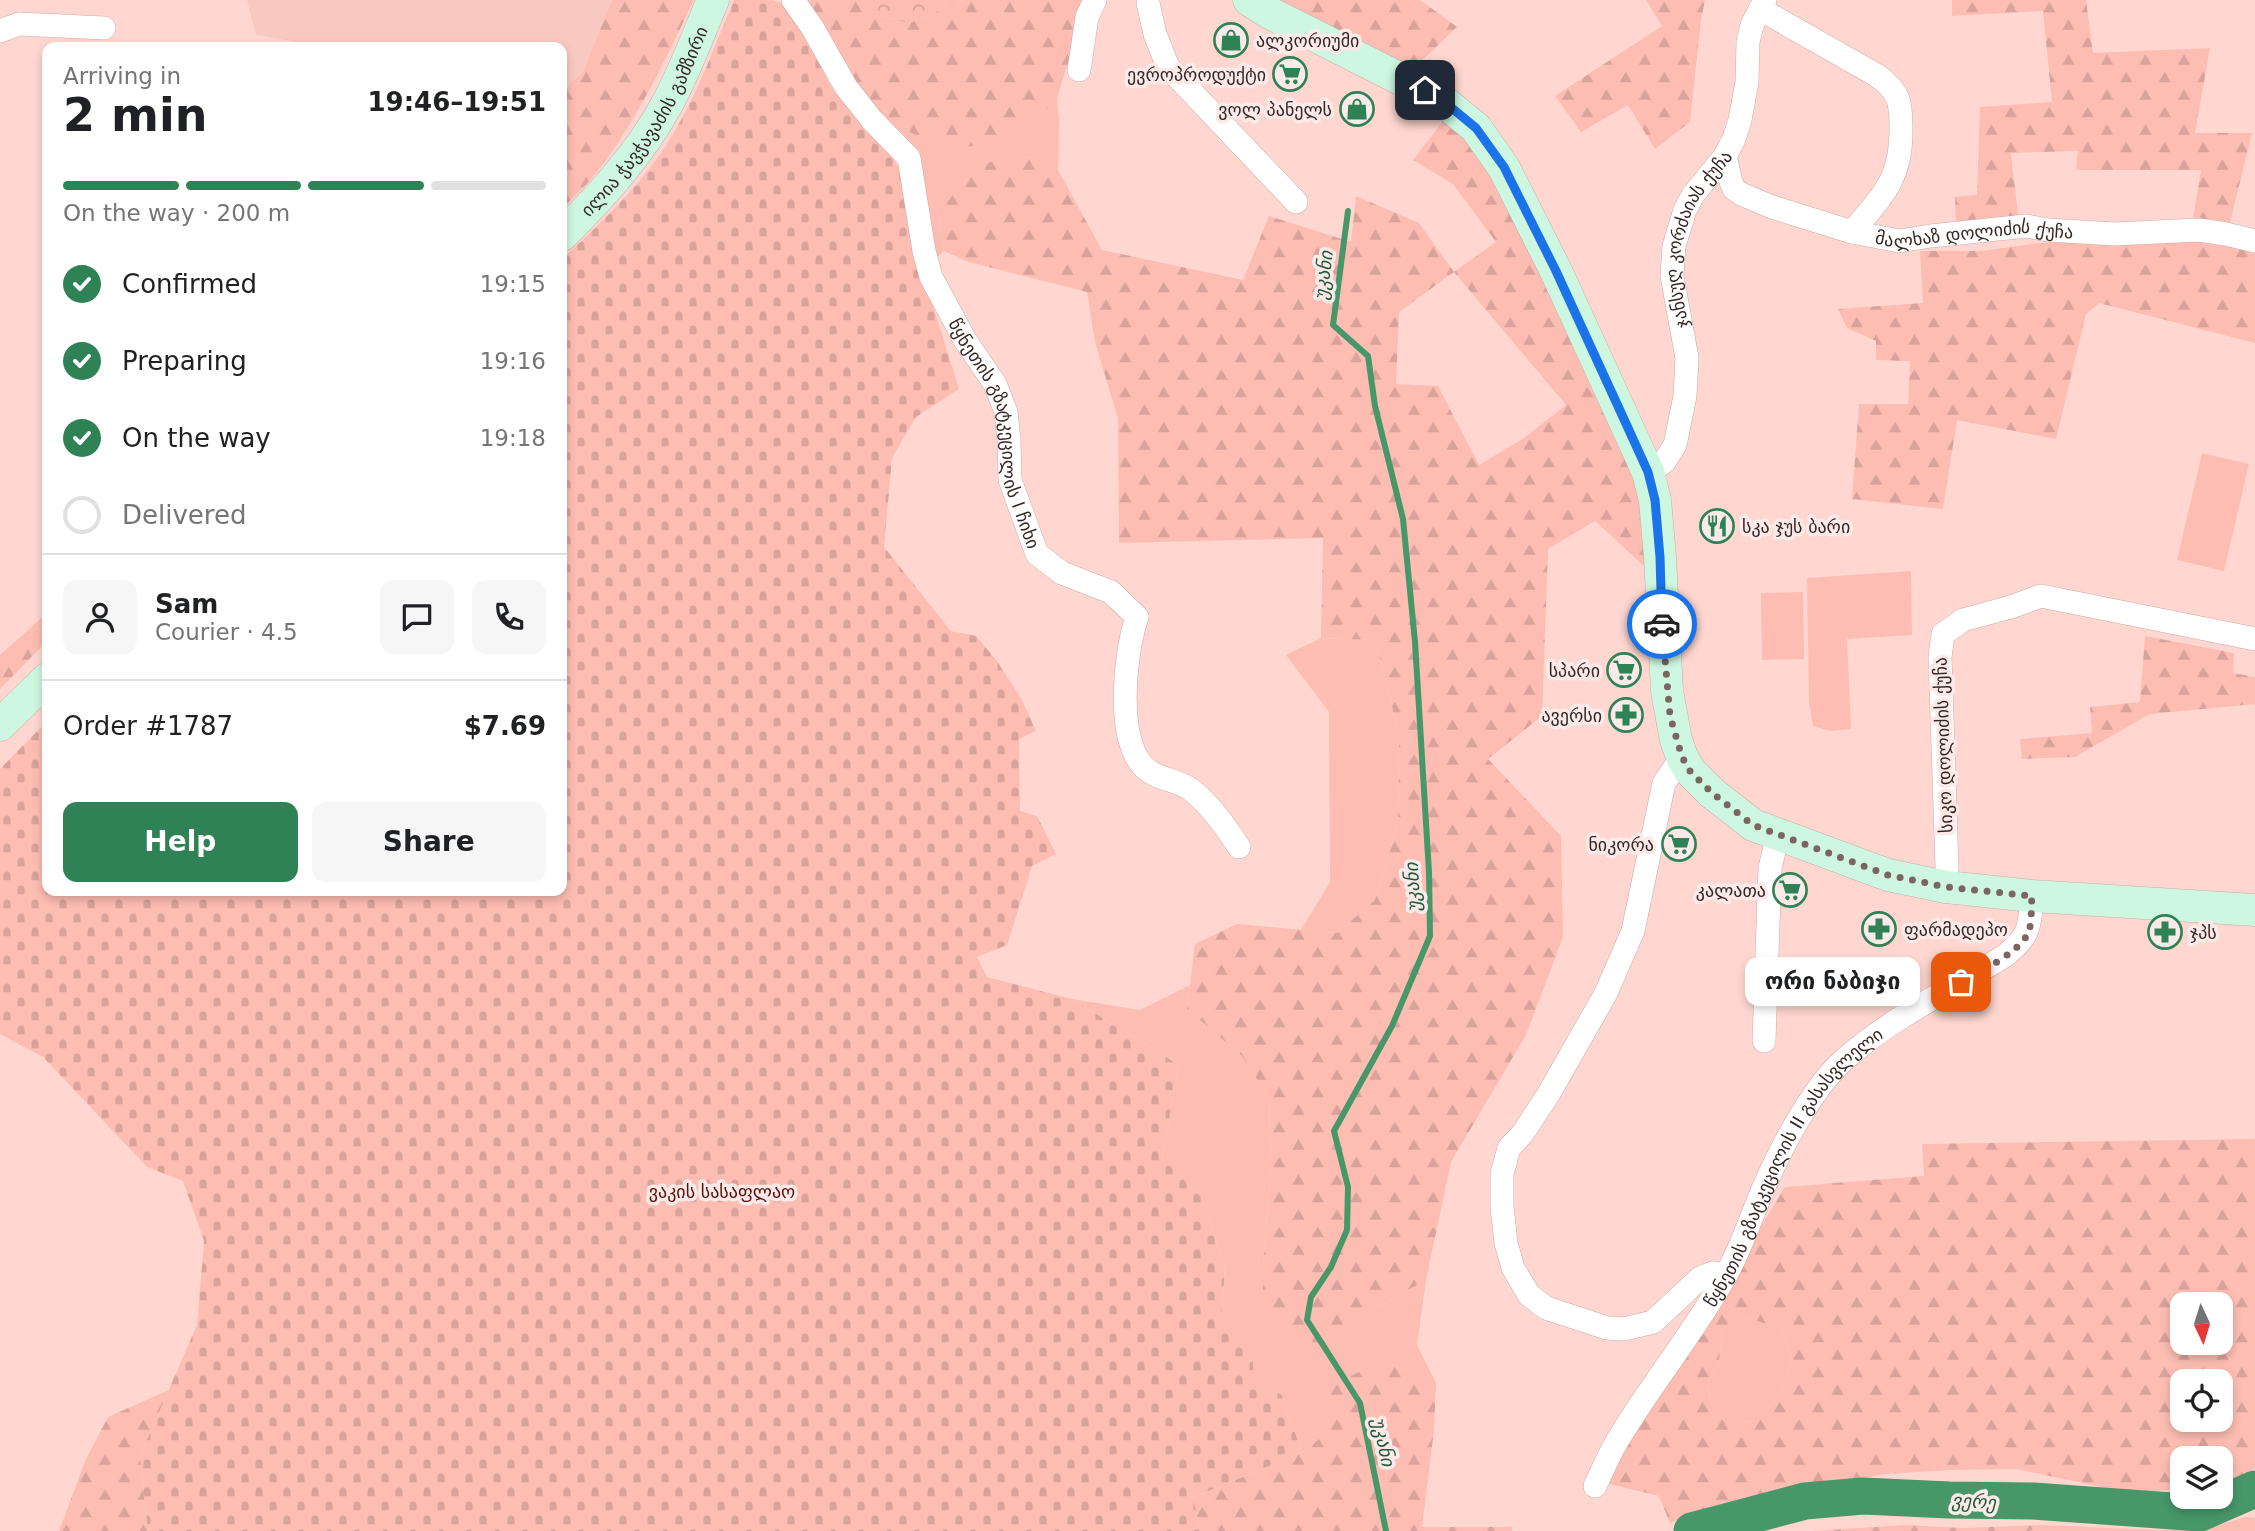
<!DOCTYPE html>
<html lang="en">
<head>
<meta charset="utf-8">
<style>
	body { margin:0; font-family:"DejaVu Sans","Noto Sans Georgian",sans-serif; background:#f6f6f6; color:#202124; height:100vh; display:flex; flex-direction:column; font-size:26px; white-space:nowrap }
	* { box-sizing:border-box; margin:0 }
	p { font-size:23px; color:#757577 }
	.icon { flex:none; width:38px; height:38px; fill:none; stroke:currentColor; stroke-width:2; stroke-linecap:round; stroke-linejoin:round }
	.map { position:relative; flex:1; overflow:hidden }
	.details { position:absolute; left:42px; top:42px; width:525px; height:854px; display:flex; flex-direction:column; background:#fff; border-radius:14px; box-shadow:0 4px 10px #0003 }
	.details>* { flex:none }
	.needle { width:46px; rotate:176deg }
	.tools { position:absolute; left:2170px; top:1292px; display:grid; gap:14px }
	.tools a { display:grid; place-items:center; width:63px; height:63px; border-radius:14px; background:#fff; box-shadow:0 4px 10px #0003; font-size:35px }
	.pin { position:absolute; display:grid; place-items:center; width:60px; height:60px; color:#fff; margin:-30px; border-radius:14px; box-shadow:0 4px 10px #0006 }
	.courier { position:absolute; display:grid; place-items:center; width:70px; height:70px; margin:-35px; border:5px solid #1a73e8; border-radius:50%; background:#fff; color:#222; box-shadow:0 2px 9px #0007 }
	.bubble { position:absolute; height:49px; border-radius:14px; background:#fff; box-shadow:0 4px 10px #0003; font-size:23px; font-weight:600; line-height:49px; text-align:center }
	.headline em { font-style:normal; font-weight:600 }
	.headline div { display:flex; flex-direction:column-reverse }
	.headline { display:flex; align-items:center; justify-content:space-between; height:119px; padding:0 21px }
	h1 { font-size:46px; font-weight:600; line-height:52px }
	.bar { display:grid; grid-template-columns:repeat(4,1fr); gap:10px 7px; align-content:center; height:84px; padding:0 21px }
	.bar i { height:9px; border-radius:5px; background:#e0e0e0 }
	.bar .selected { background:#2e8255 }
	.bar p { grid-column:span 4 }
	.line { display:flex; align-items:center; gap:18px; padding:0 21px; border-top:2px solid #e0e0e0 }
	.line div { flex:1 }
	.round { display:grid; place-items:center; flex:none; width:74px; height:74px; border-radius:14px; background:#f6f6f6 }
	ol { padding:0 21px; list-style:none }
	li { display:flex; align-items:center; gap:21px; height:77px }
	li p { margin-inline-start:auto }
	li .icon { padding:7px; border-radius:50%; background:#2e8255; color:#fff; stroke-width:4 }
	li:last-child { color:#757577 }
	li i { width:38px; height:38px; border:4px solid #e0e0e0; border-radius:50% }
	.button { display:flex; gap:14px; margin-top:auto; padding:14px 21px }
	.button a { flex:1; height:80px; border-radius:14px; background:#2e8255; color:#fff; font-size:28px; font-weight:600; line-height:80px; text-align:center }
	.button a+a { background:#f6f6f6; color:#202124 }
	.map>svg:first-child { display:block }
</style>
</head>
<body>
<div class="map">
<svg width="2255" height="1531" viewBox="0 0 2255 1531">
	<defs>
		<pattern id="forest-firs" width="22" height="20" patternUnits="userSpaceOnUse" patternTransform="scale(1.75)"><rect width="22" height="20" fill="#fdbdb3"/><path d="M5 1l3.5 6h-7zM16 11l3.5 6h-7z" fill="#d9a29a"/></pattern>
		<pattern id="cemetery-stones" width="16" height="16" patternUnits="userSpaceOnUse" patternTransform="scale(1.75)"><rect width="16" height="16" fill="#fdbdb3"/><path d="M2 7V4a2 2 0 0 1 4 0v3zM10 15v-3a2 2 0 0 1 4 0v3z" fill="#d9a29a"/></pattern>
		<pattern id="park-crowns" width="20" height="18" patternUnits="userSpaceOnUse" patternTransform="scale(1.75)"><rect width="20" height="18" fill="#fdbdb3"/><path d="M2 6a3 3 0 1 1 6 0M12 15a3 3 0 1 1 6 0" fill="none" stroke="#d9a29a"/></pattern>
	</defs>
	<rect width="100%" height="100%" fill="#ffd7d0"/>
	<path fill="#f8c9c1" d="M247,0h365l-29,72 -18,16 -3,-1v-40h-236l-70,-12z"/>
	<path fill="#fdbdb3" d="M1057,98l2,23 -1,49 -44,-18 -76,63 6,36 -8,7 -12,-59 -44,-80 36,16 123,-17z
		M2202,453l47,11 -25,107 -47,-11z
		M1911,571l1,64 -65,4 4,90 -20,2 -18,-5 -4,-23 -2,-125z
		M1803,592l1,67 -42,1 -1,-67z
		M1321,638l54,2 15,56 9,44 -1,83 -23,77 -38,33 -36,-3 29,-48 -1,-170 -43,-57z
		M1190,985l-3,24 56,48 26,41 2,68 -8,101v45l97,12 16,-16 50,-28 -9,65 19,38 -55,-22 -52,70 -27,22 -20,-58 -29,-13v-32l-32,-30 4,-51 -23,-71 -40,-40 17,-93 -107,-66 68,11z
		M1736,1315l45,13 11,29 -13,40 -22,25 -33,-2 -14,-18 -2,-20 11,-19 3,-33z
		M2246,1517l9,1v13h-226l13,-6 114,5 49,-1z"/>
	<path fill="url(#forest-firs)" fill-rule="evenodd" d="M612,0h82c-30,62 -58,124 -102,178 -9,11 -20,20 -30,31v-113l3,-8 18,-16z
		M798,0h64l13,15 34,8 55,-23h121l1,6 -29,92 -18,20 -29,15 -45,15 -49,-13 -36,-16z
		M1269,0h151l37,27 -49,47z
		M1646,0h59l-4,20 -11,102 -35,27 -27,-44 -47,27 -26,-36 107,-70z
		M1952,0h134l7,53 117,-5 -15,85h57l-24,97 -36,-5 9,-55h-125l2,-19 -67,2 8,70 -63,4 -1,-30 22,-2 3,-88 72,-5 -9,-91 -91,5z
		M1447,116l46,54 145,311 6,23 1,63 -50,-46 -47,28 -6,167 -54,43 73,77 2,101 -37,98 -75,127 -25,118 -50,28 -16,16 -30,19 -38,2 -29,-34v-44l8,-101 -2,-68 -26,-41 -56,-48 8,-65 42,-20 100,9 38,-33 23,-77 1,-83 -9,-44 -15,-56 -54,-2 2,-100 -204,5 -1,-124 -23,-77 -8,-50 -118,-30 -25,-11 -6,-36 32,-44 44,-19 44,18 44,80 141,30 26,-64 82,26 5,-46 63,27 35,49 42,-30 -43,-58 -40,-24zM1454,272l112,133 -42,33 -45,27 -41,-79 -42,-2 3,-72z
		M2192,237l63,12v94l-156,-40 -13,11 -30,125 -99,-19 -14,89 -91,-10 7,-95h49l2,-43 -34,-1v-19l-29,-13 -9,-19 85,-6 -3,-52h62l58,-8z
		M47,613v28l-47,48v-34z
		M2145,636l89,17 -1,20 22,4v27l-105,10 -75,43 -53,2 -2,-20 72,-6 -2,-26 50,-5z
		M2255,1139v328l-6,8 -28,7v-24h-39v31l-52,4 -114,-24 -64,1 -67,4 -98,17 -75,15 -42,17 -11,-27 -54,-13 180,-296 139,-11 -2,-32zM2182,1304h39v38h-39zM1736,1315l45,13 11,29 -13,40 -22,25 -33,-2 -14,-18 -2,-20 11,-19 3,-33zM2182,1381h39v38h-39z
		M1381,1361l55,22 -2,47 -12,97h90v4h-312l-7,-34 109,-44 27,-22 -2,-43z
		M169,1390l-29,66 8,75h-89l27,-72 22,-42z
		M1905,1525l58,3 79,-3 -13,6h-216z"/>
	<path fill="url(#cemetery-stones)" d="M734,0h38l19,6 40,81 58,66 13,20 18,91 39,125 -43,28 -24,41 -8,89 67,84 25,5 21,25 24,37 15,33 -17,8 1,72 17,5 19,38 -24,12 -25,79 -30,12 10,20 85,22 107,66 -17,93 40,40 23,71 -4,51 32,30v31l29,14 20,58 -109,44 7,34h-1052l-8,-75 57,-131 7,-84 -21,-60 -36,-14 -104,-110 -43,-23v-265l47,-48v170h515v-632c36,-33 73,-68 101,-109 31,-46 50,-100 71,-150z"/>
	<path fill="url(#park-crowns)" d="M862,0h102l-55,23 -34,-8z"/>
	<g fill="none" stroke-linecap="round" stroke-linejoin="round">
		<path stroke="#479769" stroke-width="6" d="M1348,211l-15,114 35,31 7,50 28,113 12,123 14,230 1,64 -38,90 -58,105 14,56 -1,43 -16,37 -20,30 -4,23 53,83 26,128"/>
		<path stroke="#479769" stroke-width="37" d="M1692,1531l113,-30 58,-5 86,4 84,1 167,12 55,-24"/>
		<g stroke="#cfa9a3" stroke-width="24">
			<g id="minor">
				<path id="s1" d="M793,0l19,27 34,60 26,33 37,38 15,93 7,26 34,63 30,44 11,28 3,28 1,40 27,74 25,19 49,19 26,25c-12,35 -21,117 5,148 12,14 33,14 48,24 20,15 35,37 49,58"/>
				<path d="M1148,3l7,31 13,33 128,135"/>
				<path d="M1760,9l118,67c21,16 23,25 23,51 1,52 -18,68 -49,105"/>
				<path d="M0,31l19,-7 85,4"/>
				<path d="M1079,70l8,-53 8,-17"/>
				<path id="s2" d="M1725,156l6,26 3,7 7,5 31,13 80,25 47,9 32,-5 95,-10 22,4 66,4 85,-4 27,4 29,7"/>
				<path id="s3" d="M1648,472l16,-10 11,-17 10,-49 2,-38 -15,-82 2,-30 11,-36 8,-15 32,-39 9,-17 6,-19 7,-38 1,-40 4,-17 13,-25"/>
				<path d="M1682,757l-18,26 -31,148 -27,62 -58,102 -25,38 -14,15 -7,26v33l4,36 7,25 16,27 17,13 61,20 17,1 29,-7 47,-44 12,-5 14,2"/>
				<path d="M1946,887l1,-20 -7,-210 3,-23 20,-14 48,-13 30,-11 214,43"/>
				<path d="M1764,1041l6,-173 8,-33"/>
				<path id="s4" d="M1595,1486c7,-14 13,-30 21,-43 34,-58 78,-110 110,-168 16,-28 25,-59 38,-88 17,-39 49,-101 82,-129 47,-41 107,-70 160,-103 25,-21 23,-27 26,-59"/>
			</g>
		</g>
		<g stroke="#cfa9a3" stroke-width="33">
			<g id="secondary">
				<path d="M1249,0l19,12 174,88 34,28 28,40 52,103 92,201 7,28 5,57 7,134 9,49 6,17 8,14 22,22 41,32 135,50 58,12 86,9 223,14"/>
				<path id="s5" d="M562,235c40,-40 78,-81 105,-131 18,-33 31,-69 46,-104"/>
				<path d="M0,725l47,-46"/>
			</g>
		</g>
		<use href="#minor" stroke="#fff" stroke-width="23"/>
		<use href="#secondary" stroke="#cdf7e0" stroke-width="32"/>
	</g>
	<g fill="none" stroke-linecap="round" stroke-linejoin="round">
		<path stroke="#7c6560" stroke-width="7" stroke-dasharray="0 12.6" d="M1662,624l8,92 12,41 8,14 22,22 41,32 135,50 58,12 86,9c-1,11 0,25 -3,35 -8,21 -48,40 -68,51"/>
		<path stroke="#1a73e8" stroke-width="9" d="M1425,90l17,10 34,28 28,39 52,104 72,157 20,44 7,28 5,57 2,67"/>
	</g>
	<defs>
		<g id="shop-ring" transform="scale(1.75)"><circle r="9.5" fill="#fbeae8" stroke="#2e8255" stroke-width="1.5"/><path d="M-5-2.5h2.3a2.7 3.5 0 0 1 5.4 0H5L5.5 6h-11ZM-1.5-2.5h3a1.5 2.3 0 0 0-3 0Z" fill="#2e8255"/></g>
		<g id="supermarket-ring" transform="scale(1.75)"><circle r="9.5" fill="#fbeae8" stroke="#2e8255" stroke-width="1.5"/><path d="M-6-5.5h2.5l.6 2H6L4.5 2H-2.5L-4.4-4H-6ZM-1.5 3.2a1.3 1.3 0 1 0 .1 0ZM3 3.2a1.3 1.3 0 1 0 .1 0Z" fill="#2e8255"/></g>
		<g id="restaurant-ring" transform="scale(1.75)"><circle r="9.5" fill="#fbeae8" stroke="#2e8255" stroke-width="1.5"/><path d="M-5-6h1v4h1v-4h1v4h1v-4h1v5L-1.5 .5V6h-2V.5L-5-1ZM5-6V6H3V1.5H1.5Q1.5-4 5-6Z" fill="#2e8255"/></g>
		<g id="pharmacy-ring" transform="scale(1.75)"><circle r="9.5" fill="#fbeae8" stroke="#2e8255" stroke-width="1.5"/><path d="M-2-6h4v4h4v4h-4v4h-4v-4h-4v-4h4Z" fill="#2e8255"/></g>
	</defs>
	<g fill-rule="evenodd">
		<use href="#shop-ring" x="1231" y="40"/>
		<use href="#supermarket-ring" x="1290" y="74"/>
		<use href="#shop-ring" x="1357" y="109"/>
		<use href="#restaurant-ring" x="1717" y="526"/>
		<use href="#supermarket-ring" x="1624" y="670"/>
		<use href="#pharmacy-ring" x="1626" y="715"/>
		<use href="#supermarket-ring" x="1679" y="844"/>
		<use href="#supermarket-ring" x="1790" y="890"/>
		<use href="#pharmacy-ring" x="1879" y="929"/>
		<use href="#pharmacy-ring" x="2165" y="932"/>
	</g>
	<g text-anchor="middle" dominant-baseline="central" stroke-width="7" stroke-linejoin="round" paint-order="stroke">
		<g font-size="18" fill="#352724" stroke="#fbeae8" text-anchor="end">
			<text x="1256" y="40" text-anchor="start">ალკორიუმი</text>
			<text x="1266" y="74">ევროპროდუქტი</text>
			<text x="1332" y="109">ვოლ პანელს</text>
			<text x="1742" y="526" text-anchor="start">სკა ჯუს ბარი</text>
			<text x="1600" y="670">სპარი</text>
			<text x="1602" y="715">ავერსი</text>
			<text x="1654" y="844">ნიკორა</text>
			<text x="1766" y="890">კალათა</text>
			<text x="1904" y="929" text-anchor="start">ფარმადეპო</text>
			<text x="2190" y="932" text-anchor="start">ჯპს</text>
		</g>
		<g font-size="18" fill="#352724" stroke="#fbeae8">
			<text stroke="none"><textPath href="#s5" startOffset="142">ილია ჭავჭავაძის გამზირი</textPath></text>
			<text stroke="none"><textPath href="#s2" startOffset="284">მალხაზ დოლიძის ქუჩა</textPath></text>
			<text stroke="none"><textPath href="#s3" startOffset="254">ჯანსუღ კორძაიას ქუჩა</textPath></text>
			<text stroke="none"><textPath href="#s1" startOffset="490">წყნეთის გზატკეცილის I ჩიხი</textPath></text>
			<text transform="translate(1943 745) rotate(-92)">სიკო დოლიძის ქუჩა</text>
			<text stroke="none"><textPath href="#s4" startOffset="378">წყნეთის გზატკეცილის II გასასვლელი</textPath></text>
		</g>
		<g font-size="18" fill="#5a0f0a" stroke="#fbeae8">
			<text x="722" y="1191">ვაკის სასაფლაო</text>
		</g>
		<g font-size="19" font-style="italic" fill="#1f5a3a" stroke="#fbeae8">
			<text transform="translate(1323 275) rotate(-83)">უკანი</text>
			<text transform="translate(1412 887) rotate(-93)">უკანი</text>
			<text transform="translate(1384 1442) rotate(78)">უკანი</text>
			<text transform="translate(1974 1501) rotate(3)">ვერე</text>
		</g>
	</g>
</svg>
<div class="tools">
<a><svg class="needle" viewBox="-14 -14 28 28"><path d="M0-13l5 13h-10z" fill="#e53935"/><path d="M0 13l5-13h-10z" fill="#757577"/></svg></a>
<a><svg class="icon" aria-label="locate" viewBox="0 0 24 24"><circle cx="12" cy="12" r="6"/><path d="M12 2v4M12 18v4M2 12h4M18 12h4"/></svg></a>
<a><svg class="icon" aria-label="layers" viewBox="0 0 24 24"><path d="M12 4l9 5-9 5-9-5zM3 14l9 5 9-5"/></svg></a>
</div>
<div class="pin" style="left:1961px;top:982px;background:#ea580c"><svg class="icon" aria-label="bag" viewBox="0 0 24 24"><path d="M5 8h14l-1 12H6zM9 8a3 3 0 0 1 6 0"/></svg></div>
<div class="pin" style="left:1425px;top:90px;background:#1f2937"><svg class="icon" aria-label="home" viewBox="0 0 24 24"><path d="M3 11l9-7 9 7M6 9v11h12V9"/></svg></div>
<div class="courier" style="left:1662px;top:624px"><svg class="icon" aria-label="car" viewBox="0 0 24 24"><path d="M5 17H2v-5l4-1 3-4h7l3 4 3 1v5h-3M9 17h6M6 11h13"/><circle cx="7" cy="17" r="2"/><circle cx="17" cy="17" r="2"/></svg></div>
<div class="bubble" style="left:1745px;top:957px;width:175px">ორი ნაბიჯი</div>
<section class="details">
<div class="headline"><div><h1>2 min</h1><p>Arriving in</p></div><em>19:46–19:51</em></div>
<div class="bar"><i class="selected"></i><i class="selected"></i><i class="selected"></i><i></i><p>On the way · 200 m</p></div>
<ol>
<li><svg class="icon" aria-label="check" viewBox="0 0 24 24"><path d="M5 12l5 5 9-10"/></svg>Confirmed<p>19:15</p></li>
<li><svg class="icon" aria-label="check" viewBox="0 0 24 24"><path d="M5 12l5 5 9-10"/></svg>Preparing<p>19:16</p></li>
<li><svg class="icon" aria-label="check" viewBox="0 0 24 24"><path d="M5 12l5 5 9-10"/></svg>On the way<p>19:18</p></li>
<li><i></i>Delivered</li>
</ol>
<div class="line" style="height:126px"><a class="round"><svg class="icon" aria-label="person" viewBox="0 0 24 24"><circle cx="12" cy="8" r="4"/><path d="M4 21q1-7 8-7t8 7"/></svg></a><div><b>Sam</b><p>Courier · 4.5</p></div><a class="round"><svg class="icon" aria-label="chat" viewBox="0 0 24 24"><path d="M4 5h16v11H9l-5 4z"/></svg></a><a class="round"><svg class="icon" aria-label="phone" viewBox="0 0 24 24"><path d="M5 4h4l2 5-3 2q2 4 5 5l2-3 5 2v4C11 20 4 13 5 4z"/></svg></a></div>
<div class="line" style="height:91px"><div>Order #1787</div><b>$7.69</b></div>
<div class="button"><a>Help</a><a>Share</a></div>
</section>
</div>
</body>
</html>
